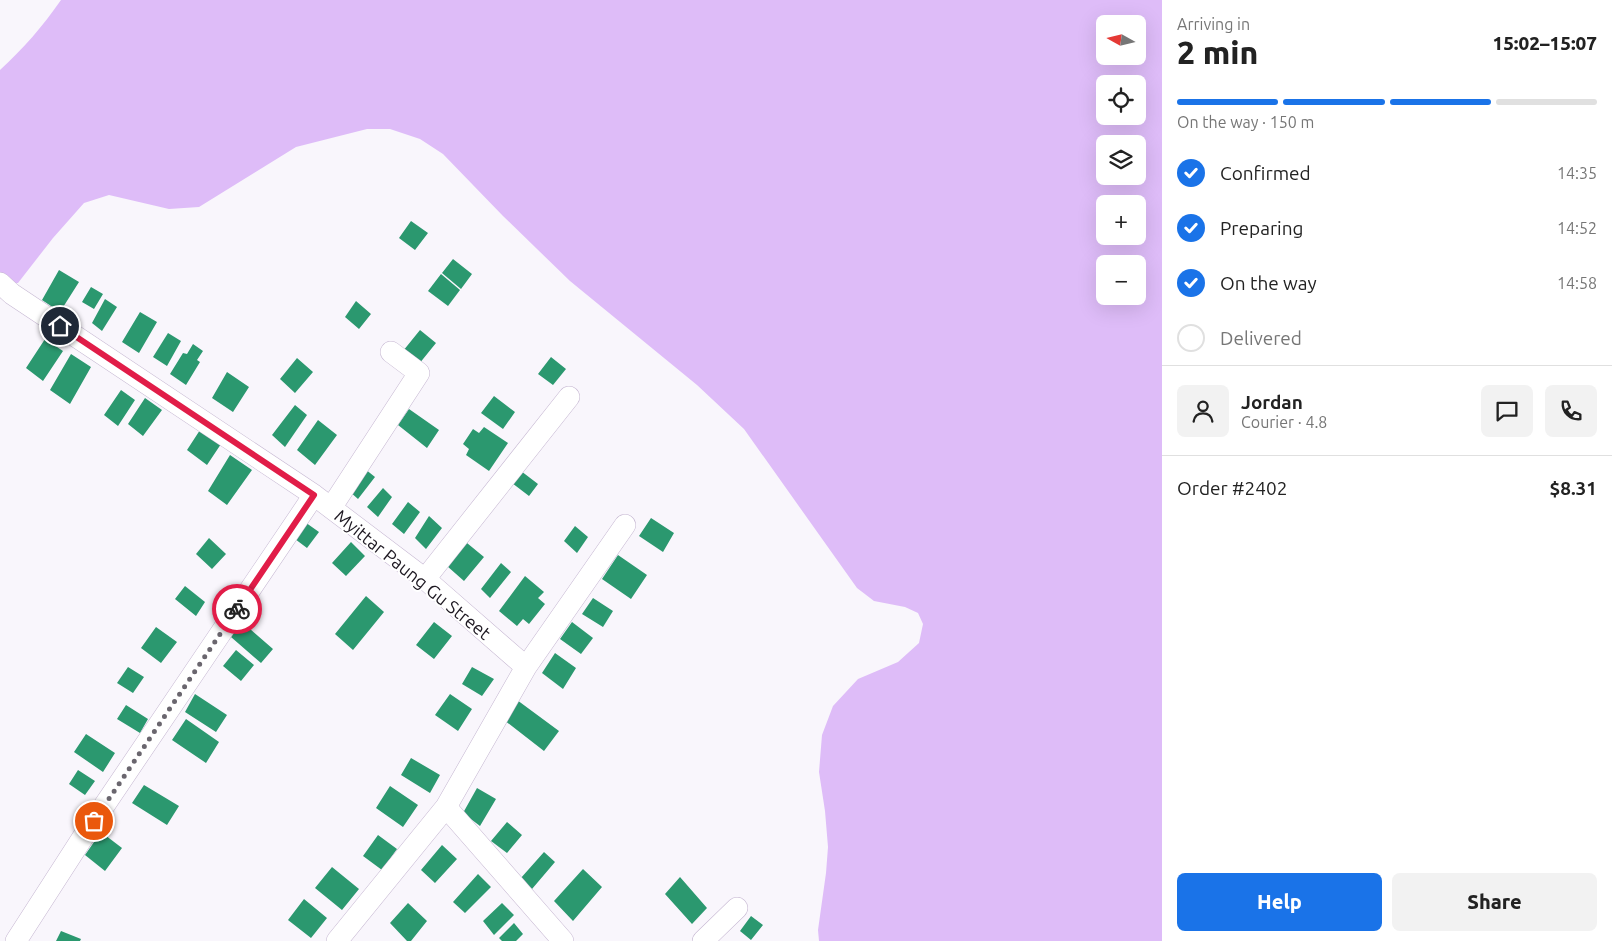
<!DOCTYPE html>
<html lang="en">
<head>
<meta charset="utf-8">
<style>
	body { margin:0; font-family:Ubuntu,sans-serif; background:#f2f2f2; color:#222; height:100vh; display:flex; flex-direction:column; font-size:19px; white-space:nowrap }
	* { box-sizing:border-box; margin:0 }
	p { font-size:16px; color:#767676 }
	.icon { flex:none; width:28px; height:28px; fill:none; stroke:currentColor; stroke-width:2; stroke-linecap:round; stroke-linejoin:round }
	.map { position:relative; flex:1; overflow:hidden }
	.details { display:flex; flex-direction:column; background:#fff; width:450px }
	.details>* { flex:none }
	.needle { width:32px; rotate:278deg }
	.fabs { position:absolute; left:1096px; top:15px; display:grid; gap:10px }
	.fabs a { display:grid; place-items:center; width:50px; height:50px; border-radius:8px; background:#fff; box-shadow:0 5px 20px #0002; font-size:25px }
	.pin { position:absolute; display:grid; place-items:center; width:42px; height:42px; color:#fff; margin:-21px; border:2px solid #fff; border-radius:50%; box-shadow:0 1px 5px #0007 }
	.courier { position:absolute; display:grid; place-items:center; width:50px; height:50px; margin:-25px; border:4px solid #e11d48; border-radius:50%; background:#fff; color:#222; box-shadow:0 1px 6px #0007 }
	.headline em { font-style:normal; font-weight:800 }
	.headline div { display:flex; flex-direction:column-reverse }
	.headline { display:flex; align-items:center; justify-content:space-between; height:85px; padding:0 15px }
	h1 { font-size:32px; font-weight:800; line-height:38px }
	.bar { display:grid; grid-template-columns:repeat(4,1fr); gap:8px 5px; align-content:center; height:60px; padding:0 15px }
	.bar i { height:6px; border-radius:4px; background:#e0e0e0 }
	.bar .active { background:#1a73e8 }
	.bar p { grid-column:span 4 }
	.line { display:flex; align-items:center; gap:12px; padding:0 15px; border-top:1px solid #e0e0e0 }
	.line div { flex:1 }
	.round { display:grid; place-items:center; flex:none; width:52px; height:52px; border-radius:8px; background:#f2f2f2 }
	ol { padding:0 15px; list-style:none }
	li { display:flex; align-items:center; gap:15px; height:55px }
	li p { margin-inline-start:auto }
	li .icon { padding:5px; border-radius:50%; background:#1a73e8; color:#fff; stroke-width:4 }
	li:last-child { color:#767676 }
	li i { width:28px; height:28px; border:2px solid #e0e0e0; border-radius:50% }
	.button { display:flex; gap:10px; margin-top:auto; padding:10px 15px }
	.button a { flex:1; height:58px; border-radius:8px; background:#1a73e8; color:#fff; font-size:20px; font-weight:800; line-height:58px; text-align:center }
	.button a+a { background:#f2f2f2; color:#222 }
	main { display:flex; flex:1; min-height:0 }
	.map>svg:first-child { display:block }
</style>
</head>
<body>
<main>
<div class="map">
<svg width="1162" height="941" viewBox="0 0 1162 941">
	<rect width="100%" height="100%" fill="#f9f6fc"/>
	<path fill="#debcf8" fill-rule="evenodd" d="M61,0h1101v941h-343l-1,-11 8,-57 2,-26 -3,-36 -6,-39 3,-37 11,-29 25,-27 40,-17 21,-19 4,-19 -5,-11 -13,-6 -31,-6 -17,-13 -113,-159 -47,-44 -127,-104 -67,-65 -60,-62 -23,-15 -30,-10h-23l-71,18 -97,60 -30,2 -60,-14 -25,8 -31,35 -35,45h-7l-11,-8v-205c23,-21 43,-44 61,-70zM1105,24h33v32h-33zM1105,84h33v32h-33zM1105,144h33v32h-33zM1105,204h33v32h-33zM1105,264h33v32h-33z"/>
	<path fill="#2b986f" d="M411,221l17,12 -13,17 -16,-12z
		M453,259l19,15 -11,15 -19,-16z
		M59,270l20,12 -19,30 -18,-12z
		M441,274l19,16 -12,16 -20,-15z
		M91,287l12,7 -9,15 -12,-7z
		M105,299l12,8 -15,24 -10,-8z
		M356,301l15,13 -12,15 -14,-12z
		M140,312l17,10 -18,31 -17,-11z
		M420,330l16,13 -17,21 -16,-13z
		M168,333l13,8 -14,25 -14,-9z
		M45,339l18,12 -20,30 -17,-13z
		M193,344l10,7 -6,9 3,2 -14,23 -16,-11 13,-21 4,1z
		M71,354l20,13 -21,37 -20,-14z
		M551,357l15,12 -13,16 -15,-11z
		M297,358l16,14 -18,21 -15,-14z
		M227,372l22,15 -16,25 -21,-14z
		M121,390l14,10 -17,26 -14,-11z
		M494,396l21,16 -12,17 -22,-16z
		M145,398l17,12 -19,26 -15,-12z
		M295,405l12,10 -22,32 -13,-12z
		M409,409l30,21 -12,18 -29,-23z
		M318,420l19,15 -22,30 -18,-15z
		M484,427l24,16 -19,28 -23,-16 3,-6 -6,-5 10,-15 6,4z
		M200,430l21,14 -14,21 -20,-15z
		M230,455l22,15 -25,35 -19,-14z
		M365,469l10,8 -17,22 -9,-8z
		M521,471l17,13 -9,12 -17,-13z
		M383,488l9,9 -14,20 -11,-10z
		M408,502l12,10 -16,22 -12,-10z
		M429,516l13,12 -16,21 -11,-11z
		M651,518l23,15 -11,19 -24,-16z
		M302,520l17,12 -12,16 -16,-12z
		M575,526l13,11 -11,16 -13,-12z
		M209,538l17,16 -14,15 -16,-15z
		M351,542l14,14 -19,20 -14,-13z
		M467,543l17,14 -20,24 -17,-15z
		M618,555l29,20 -16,24 -29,-20z
		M501,563l10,9 -21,26 -9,-9z
		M525,576l19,16 -6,6 7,6 -16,20 -6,-5 -6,7 -18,-15z
		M185,586l20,16 -9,14 -21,-17z
		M366,596l18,16 -31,38 -18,-16z
		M593,598l20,13 -10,16 -21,-13z
		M242,622l31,27 -12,14 -30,-26z
		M434,622l18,14 -18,23 -18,-14z
		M572,622l21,16 -12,16 -21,-15z
		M156,627l21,15 -16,21 -20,-15z
		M236,650l18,15 -13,16 -18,-15z
		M555,653l21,15 -13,21 -21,-16z
		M128,667l16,10 -11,16 -16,-10z
		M472,667l22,12 -12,17 -20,-12z
		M195,694l32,21 -11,17 -31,-20z
		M450,694l22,15 -14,22 -23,-16z
		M517,700l42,31 -15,20 -40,-31z
		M126,705l22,14 -8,14 -23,-14z
		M186,719l33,23 -13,21 -34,-23z
		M86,734l29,19 -12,19 -29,-20z
		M411,758l29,17 -10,18 -29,-18z
		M78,770l17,11 -10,14 -16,-11z
		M144,785l35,21 -12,19 -35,-22z
		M390,786l28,19 -15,22 -27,-19z
		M477,788l19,11 -16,27 -17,-13z
		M507,822l15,13 -15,18 -16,-12z
		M101,832l21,16 -17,23 -20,-16z
		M378,835l19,14 -15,21 -19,-14z
		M442,845l15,14 -22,24 -14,-13z
		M544,852l11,10 -23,27 -12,-10z
		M332,867l27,22 -17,21 -27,-22z
		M583,869l19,18 -29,34 -19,-20z
		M478,874l13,13 -26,26 -12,-11z
		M680,877l27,31 -15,16 -27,-30z
		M304,899l23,19 -16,20 -23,-18z
		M408,903l19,18 -16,20h-4l-17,-18z
		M502,903l12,12 -20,20 -11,-14z
		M751,916l12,9 -12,15 -11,-9z
		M514,923l9,11 -7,7h-14l-3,-3z
		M61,931l20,8 -1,2h-24z"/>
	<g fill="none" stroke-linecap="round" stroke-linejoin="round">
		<g stroke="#c5b6d1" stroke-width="22">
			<path id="street" d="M0,283l12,11 302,201 111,84 101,88
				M331,508l88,-135 -28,-21
				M425,579l144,-182
				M446,807l117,134
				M16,941l67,-104 231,-342
				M337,941l109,-134 80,-140 99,-142
				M703,941l34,-33"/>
		</g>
		<use href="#street" stroke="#fff" stroke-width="21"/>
	</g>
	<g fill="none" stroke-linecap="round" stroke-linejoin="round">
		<path stroke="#6a666e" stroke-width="5" stroke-dasharray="0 9" d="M94,821l143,-212"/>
		<path stroke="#e11d48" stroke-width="6" d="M60,326l254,169 -77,114"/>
	</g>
	<g text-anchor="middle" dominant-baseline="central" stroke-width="4" stroke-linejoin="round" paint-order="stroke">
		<g font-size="18" fill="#1d1821" stroke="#fff">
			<text transform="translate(413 574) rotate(39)">Myittar Paung Gu Street</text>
		</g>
	</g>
</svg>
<div class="fabs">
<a><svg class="needle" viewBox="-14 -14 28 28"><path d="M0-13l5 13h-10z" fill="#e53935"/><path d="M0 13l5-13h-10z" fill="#767676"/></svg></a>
<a><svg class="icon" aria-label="locate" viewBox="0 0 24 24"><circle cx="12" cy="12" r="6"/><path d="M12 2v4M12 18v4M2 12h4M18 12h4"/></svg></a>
<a><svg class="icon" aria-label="layers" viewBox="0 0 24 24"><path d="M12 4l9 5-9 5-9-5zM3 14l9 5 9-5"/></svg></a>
<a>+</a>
<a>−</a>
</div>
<div class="pin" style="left:94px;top:821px;background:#ea580c"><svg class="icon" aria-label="bag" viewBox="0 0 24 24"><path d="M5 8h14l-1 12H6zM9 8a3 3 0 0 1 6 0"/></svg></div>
<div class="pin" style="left:60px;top:326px;background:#1f2937"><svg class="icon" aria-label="home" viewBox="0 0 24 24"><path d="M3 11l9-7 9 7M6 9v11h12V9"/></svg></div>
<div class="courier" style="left:237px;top:609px"><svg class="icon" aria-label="bike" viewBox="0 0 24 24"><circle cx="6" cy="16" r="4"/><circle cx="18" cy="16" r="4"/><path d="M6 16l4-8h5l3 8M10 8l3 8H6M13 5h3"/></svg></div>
</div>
<section class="details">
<div class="headline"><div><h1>2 min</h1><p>Arriving in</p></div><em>15:02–15:07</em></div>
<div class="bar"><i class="active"></i><i class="active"></i><i class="active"></i><i></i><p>On the way · 150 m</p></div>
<ol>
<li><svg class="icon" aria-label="check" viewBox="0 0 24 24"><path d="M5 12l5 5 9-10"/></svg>Confirmed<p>14:35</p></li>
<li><svg class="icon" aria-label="check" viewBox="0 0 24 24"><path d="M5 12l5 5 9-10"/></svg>Preparing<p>14:52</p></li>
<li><svg class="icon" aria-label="check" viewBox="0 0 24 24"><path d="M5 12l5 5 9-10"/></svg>On the way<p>14:58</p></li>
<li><i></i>Delivered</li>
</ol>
<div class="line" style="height:90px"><a class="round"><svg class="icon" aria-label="person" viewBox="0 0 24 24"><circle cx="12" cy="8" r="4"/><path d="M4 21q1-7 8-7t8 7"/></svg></a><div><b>Jordan</b><p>Courier · 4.8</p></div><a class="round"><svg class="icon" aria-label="chat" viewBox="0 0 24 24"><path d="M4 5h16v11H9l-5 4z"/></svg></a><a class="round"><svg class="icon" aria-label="phone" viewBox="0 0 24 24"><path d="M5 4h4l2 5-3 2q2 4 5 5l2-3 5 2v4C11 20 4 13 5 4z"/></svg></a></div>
<div class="line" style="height:65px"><div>Order #2402</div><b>$8.31</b></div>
<div class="button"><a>Help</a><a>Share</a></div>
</section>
</main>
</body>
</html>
